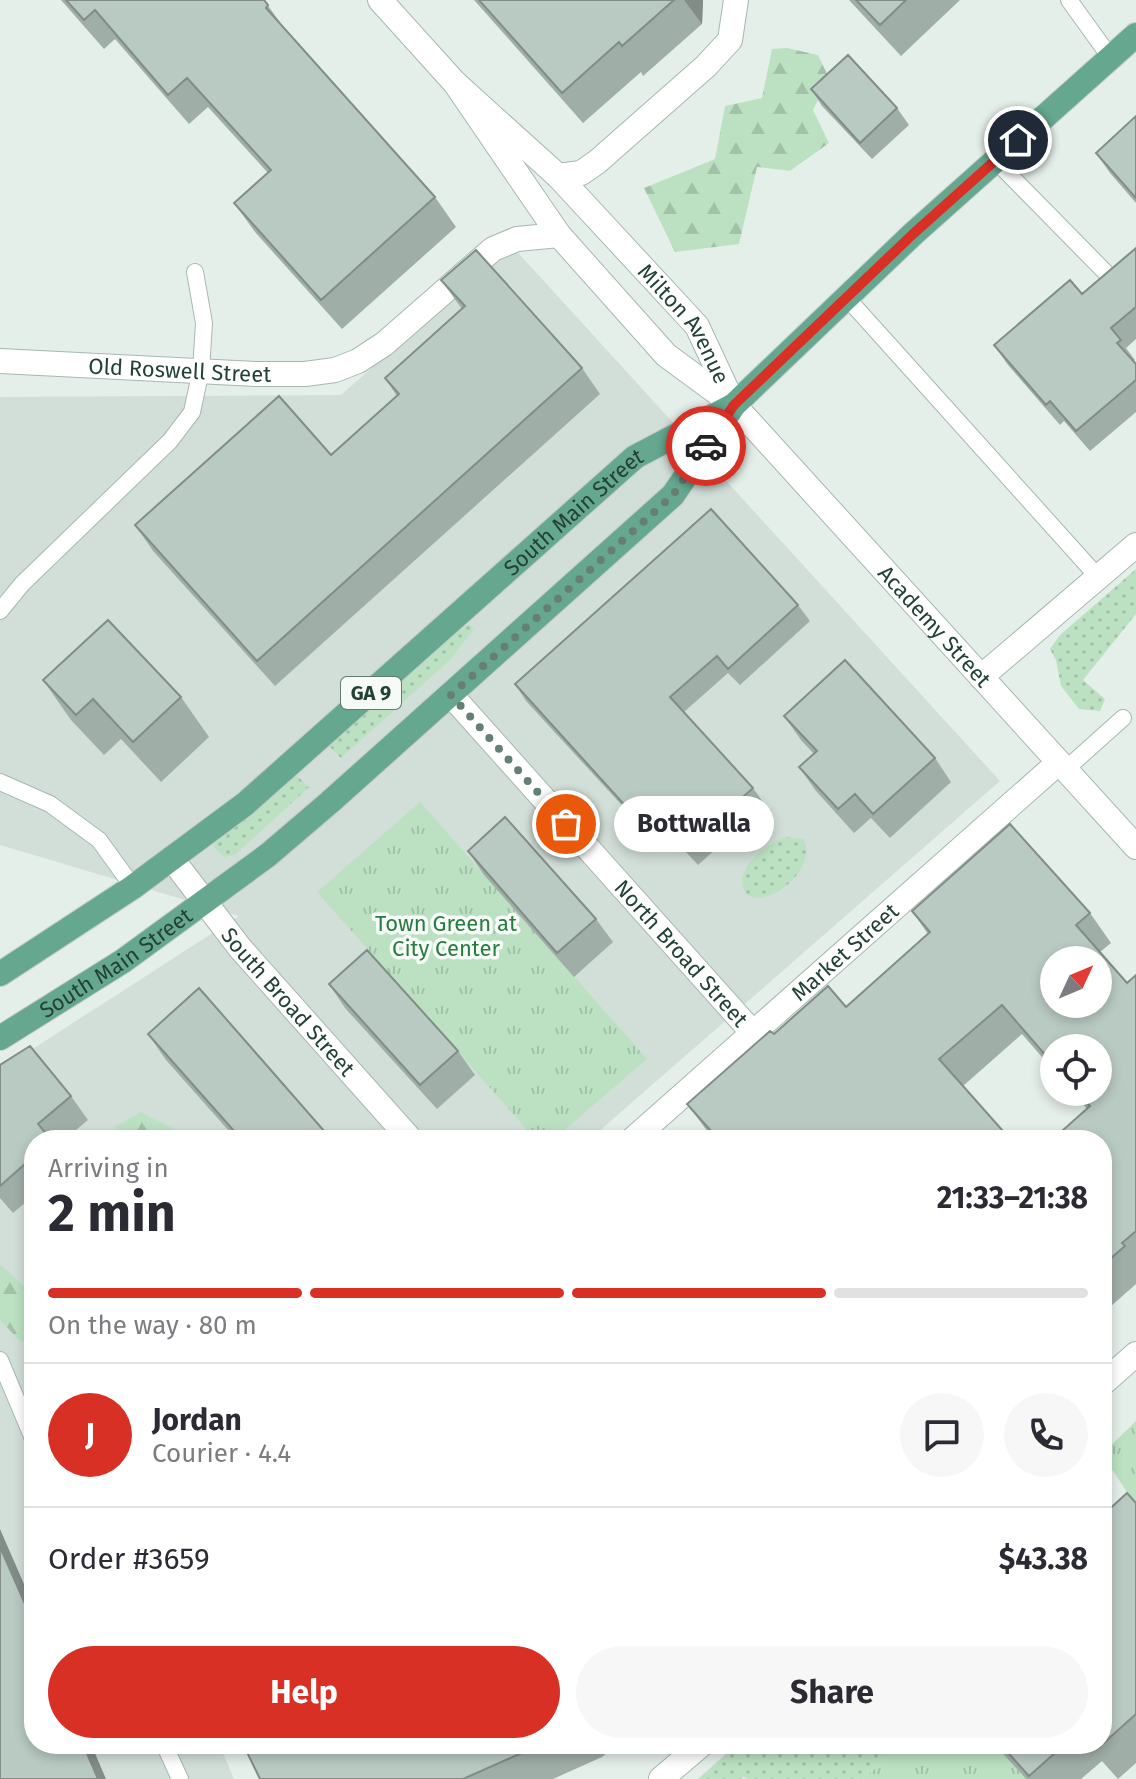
<!DOCTYPE html>
<html lang="en">
<head>
<meta charset="utf-8">
<style>
	body { margin:0; font-family:"Fira Sans",sans-serif; background:#f7f7f7; color:#2b2b33; height:100vh; display:flex; flex-direction:column; font-size:30px; white-space:nowrap }
	* { box-sizing:border-box; margin:0 }
	p { font-size:26px; color:#7c7c81 }
	.icon { flex:none; width:44px; height:44px; fill:none; stroke:currentColor; stroke-width:2; stroke-linecap:round; stroke-linejoin:round }
	.map { position:relative; flex:1; overflow:hidden }
	.sheet { position:absolute; left:24px; top:1130px; width:1088px; height:624px; display:flex; flex-direction:column; background:#fff; border-radius:32px; box-shadow:0 4px 12px #0003 }
	.sheet>* { flex:none }
	.needle { width:52px; rotate:46deg }
	.fabs { position:absolute; left:1040px; top:946px; display:grid; gap:16px }
	.fabs a { display:grid; place-items:center; width:72px; height:72px; border-radius:50%; background:#fff; box-shadow:0 4px 12px #0003; font-size:40px }
	.pin { position:absolute; display:grid; place-items:center; width:68px; height:68px; color:#fff; margin:-34px; border:4px solid #fff; border-radius:50%; box-shadow:0 2px 8px #0007 }
	.courier { position:absolute; display:grid; place-items:center; width:80px; height:80px; margin:-40px; border:6px solid #d93025; border-radius:50%; background:#fff; color:#222; box-shadow:0 2px 10px #0007 }
	.bubble { position:absolute; height:56px; border-radius:28px; background:#fff; box-shadow:0 4px 12px #0003; font-size:26px; font-weight:700; line-height:56px; text-align:center }
	.overview em { font-style:normal; font-weight:700 }
	.overview div { display:flex; flex-direction:column-reverse }
	.overview { display:flex; align-items:center; justify-content:space-between; height:136px; padding:0 24px }
	h1 { font-size:52px; font-weight:700; line-height:60px }
	.bar { display:grid; grid-template-columns:repeat(4,1fr); gap:12px 8px; align-content:center; height:96px; padding:0 24px }
	.bar i { height:10px; border-radius:6px; background:#e1e1e2 }
	.bar .on { background:#d93025 }
	.bar p { grid-column:span 4 }
	.line { display:flex; align-items:center; gap:20px; padding:0 24px; border-top:2px solid #e1e1e2 }
	.line div { flex:1 }
	.round { display:grid; place-items:center; flex:none; width:84px; height:84px; border-radius:42px; background:#f7f7f7 }
	.action { display:flex; gap:16px; margin-top:auto; padding:16px 24px }
	.action a { flex:1; height:92px; border-radius:48px; background:#d93025; color:#fff; font-size:32px; font-weight:700; line-height:92px; text-align:center }
	.action a+a { background:#f7f7f7; color:#2b2b33 }
	.map>svg:first-child { display:block }
</style>
</head>
<body>
<div class="map">
<svg width="1136" height="1779" viewBox="0 0 1136 1779">
	<defs>
		<pattern id="grass-dots" width="8" height="8" patternUnits="userSpaceOnUse" patternTransform="scale(2)"><rect width="8" height="8" fill="#bce1c2"/><path d="M2 2h.1M6 6h.1" fill="none" stroke="#a1c2a7" stroke-width="1.8" stroke-linecap="round"/></pattern>
		<pattern id="forest-firs" width="22" height="20" patternUnits="userSpaceOnUse" patternTransform="scale(2)"><rect width="22" height="20" fill="#bce1c2"/><path d="M5 1l3.5 6h-7zM16 11l3.5 6h-7z" fill="#a1c2a7"/></pattern>
		<pattern id="park-tufts" width="24" height="20" patternUnits="userSpaceOnUse" patternTransform="scale(2)"><rect width="24" height="20" fill="#bce1c2"/><path d="M3 7l-1-3M5 7V3M7 7l1-3M15 17l-1-3M17 17v-4M19 17l1-3" fill="none" stroke="#a1c2a7"/></pattern>
	</defs>
	<rect width="100%" height="100%" fill="#e5efe9"/>
	<path fill="#d2dfd8" d="M511,245l489,536 -411,359h-555v604h185l15,35h-234v-709l239,-154 -239,-71v-448l341,-2z"/>
	<path fill="url(#grass-dots)" d="M1136,569v45l-53,66 22,19 -5,12 -21,-2 -18,-23 -5,-26 -6,-11 10,-14z
		M469,624l5,5 -24,31 -109,98 -13,-13 122,-109z
		M295,774l14,13 -74,68 -11,2 -10,-9 1,-8z
		M785,837l18,2c16,27 -31,68 -53,57 -5,-2 -6,-5 -7,-10 -5,-22 25,-42 42,-49z
		M737,1744h167l-41,35h-116l-3,-2 -3,2h-43z"/>
	<path fill="url(#forest-firs)" d="M787,48l31,7 11,23 -16,32 16,33 -39,28 -33,-4 -18,77 -64,8 -31,-64 71,-29 10,-53 37,-8 10,-49z
		M141,1112l54,28h-81l2,-14z
		M0,1264l34,31v47l-14,-1 -20,-21z"/>
	<path fill="url(#park-tufts)" d="M420,802l227,257 -94,81h-17l-219,-248z
		M1136,1421v85l-34,-52z
		M904,1744h90l32,35h-163z"/>
	<g fill="none" stroke-linecap="round" stroke-linejoin="round">
		<g stroke="#a7b8b0" stroke-width="18">
			<path id="service" d="M1069,0l41,57
				M995,160l117,119
				M847,298l251,279
				M0,611l22,-27 148,-143 22,-29 9,-42 3,-47 -9,-51
				M1065,770l58,-52
				M0,782l50,22 49,36 34,47
				M0,1360l34,81
				M164,1744l16,35"/>
		</g>
		<g stroke="#a7b8b0" stroke-width="26">
			<g id="minor">
				<path d="M558,176l23,-3 16,-11 109,-96 24,-26 6,-40"/>
				<path id="s1" d="M0,361l256,13h49l30,-4 23,-9 26,-17 109,-95 24,-10 42,-4"/>
				<path d="M981,677l155,-132"/>
				<path id="s2" d="M451,695l302,338"/>
				<path id="s3" d="M172,859l68,89 171,192"/>
				<path id="s4" d="M632,1140l426,-377"/>
				<path d="M1102,1384l34,-30"/>
				<path d="M661,1779l41,-35"/>
			</g>
		</g>
		<g stroke="#a7b8b0" stroke-width="26">
			<g id="tertiary">
				<path id="s5" d="M380,0l75,83 103,93 139,150 36,77"/>
				<path id="s6" d="M455,83l104,152 107,120 68,50 402,442"/>
			</g>
		</g>
		<g stroke="#c1cac7" stroke-width="26">
			<g id="primary">
				<path id="s7" d="M0,974l133,-87 112,-83 390,-347 97,-51"/>
				<path id="s8" d="M0,1038l123,-77 145,-106 62,-53 343,-307 61,-90 179,-171 223,-199"/>
			</g>
		</g>
		<use href="#service" stroke="#fff" stroke-width="16"/>
		<use href="#minor" stroke="#fff" stroke-width="24"/>
		<use href="#tertiary" stroke="#fff" stroke-width="24"/>
		<use href="#primary" stroke="#66a78f" stroke-width="24"/>
	</g>
	<path fill="#9faea7" d="M61,0h203l20,28 151,169 21,30 -114,102 -87,-97 -21,-29 34,-30 -60,-66 -19,17 -74,-85 -11,10z
		M474,0h229l-1,24 -59,52 -2,-4 -58,51z
		M849,0h111l-59,56z
		M811,89l86,19 12,17 -37,34 -50,-53z
		M1136,116v87l-26,-30 -14,-20z
		M1136,248v91l-10,9 9,12 -2,2 3,2v48l-46,39 -26,-30 -4,4 -52,-60 -14,-20 88,-51z
		M441,280l141,88 18,26 -325,292 -122,-135 -18,-26 196,-70 66,-59 -12,-18 77,-69z
		M798,605l12,16 -70,64 -12,-12 -44,39 69,76 12,17 -67,60 -34,-37 -12,10 -126,-137 -11,-17z
		M43,680l138,17 28,40 -48,45 -40,-43 -17,16 -33,-35z
		M784,716l151,42 16,24 -61,56 -19,-20 -17,15 -38,-42 -17,-24 15,-13 -13,-14z
		M468,851l128,68 17,23 -39,35 -90,-102z
		M912,911l178,2 21,30 -11,9 27,31 9,-8v309l-34,30v-174l-15,-31 -14,-17h25l-44,-44v23l-32,-37 -59,52 48,54h-297l-27,-36 87,-70 72,-27 82,-73z
		M329,984l129,67 17,24 -38,34 -92,-101z
		M148,1034l184,106h-95l-71,-80z
		M0,1065l71,31 17,24 -24,20h-30v55l-21,18 -13,-15z
		M1136,1503v260l-18,16 -16,-18 -21,18h-55l-32,-35h108z
		M243,1744h374l-15,13 -49,22h-293z"/>
	<path fill="#828d88" d="M684,0h19l-1,24z
		M0,1529l34,78v17l-34,-77z
		M83,1744h8l15,35h-8z"/>
	<path fill="#b9cac2" stroke="#828d88" stroke-width="2" fill-rule="evenodd" d="M66,0h198l4,5 -2,3 169,189 -114,103 -87,-97 37,-33 -84,-92 -19,17 -73,-85 -11,10z
		M479,0h195l-52,46 -3,-4 -57,51z
		M856,0h50l-26,25z
		M848,55l49,53 -37,35 -49,-54z
		M1136,116v82l-40,-45z
		M1136,248v59l-25,21 10,12 -4,3 19,21v16l-60,51 -26,-30 -4,4 -52,-60 76,-65 12,14z
		M476,250l106,118 -325,293 -122,-136 144,-129 52,59 68,-61 -14,-16 80,-72 -24,-26z
		M711,509l87,96 -70,64 -11,-13 -47,41 83,91 -67,60 -34,-37 -12,11 -125,-138z
		M108,620l73,77 -48,45 -40,-43 -17,16 -33,-35z
		M845,660l90,98 -62,56 -18,-20 -17,15 -39,-42 18,-16 -33,-35z
		M505,817l91,102 -39,34 -89,-102z
		M1010,824l80,89 -14,12 51,58 9,-8v256l-14,12 3,3 -23,20v-126h-50l38,-34 -12,-14h20v-44h-44v17l-52,-60 -63,54 72,81h-292l-32,-36 83,-73 4,3 54,-48 18,21 84,-75 -18,-21zM1054,960h44v44h-44z
		M367,950l91,101 -38,34 -91,-101z
		M199,988l133,152h-90l-94,-106z
		M30,1046l41,50 -33,28 13,16h-17v16l-34,30v-121z
		M1127,1493l9,10v211l-39,35 -4,-5h9v-228z
		M0,1547l33,75h1v122h49l15,35h-98z
		M243,1744h299l-79,35h-203z
		M1000,1744h65l-36,32z"/>
	<g fill="none" stroke-linecap="round" stroke-linejoin="round">
		<path stroke="#667f75" stroke-width="8" stroke-dasharray="0 14.4" d="M566,824l-115,-129 222,-200 33,-49"/>
		<path stroke="#d93025" stroke-width="10" d="M706,446l28,-41 179,-171 105,-94"/>
	</g>
	<g text-anchor="middle" dominant-baseline="central" stroke-width="7" stroke-linejoin="round" paint-order="stroke">
		<rect fill="#f6fbf8" stroke="#627a70" stroke-width="2" x="341" y="677" width="60" height="32" rx="6"/>
		<g font-size="20" font-weight="bold" fill="#224236">
			<text x="371" y="693">GA 9</text>
		</g>
		<g font-size="22" fill="#224236" stroke="#f6fbf8">
			<text stroke="none"><textPath href="#s5" startOffset="446">Milton Avenue</textPath></text>
			<text stroke="none"><textPath href="#s1" startOffset="180">Old Roswell Street</textPath></text>
			<text stroke="none"><textPath href="#s7" startOffset="738">South Main Street</textPath></text>
			<text stroke="none"><textPath href="#s6" startOffset="728">Academy Street</textPath></text>
			<text stroke="none"><textPath href="#s4" startOffset="284">Market Street</textPath></text>
			<text stroke="none"><textPath href="#s2" startOffset="346">North Broad Street</textPath></text>
			<text stroke="none"><textPath href="#s8" startOffset="138">South Main Street</textPath></text>
			<text stroke="none"><textPath href="#s3" startOffset="184">South Broad Street</textPath></text>
		</g>
		<g font-size="22" fill="#297c40" stroke="#f6fbf8">
			<text x="446" y="923">Town Green at<tspan x="446" dy="25">City Center</tspan></text>
		</g>
	</g>
</svg>
<div class="fabs">
<a><svg class="needle" viewBox="-14 -14 28 28"><path d="M0-13l5 13h-10z" fill="#e53935"/><path d="M0 13l5-13h-10z" fill="#7c7c81"/></svg></a>
<a><svg class="icon" aria-label="locate" viewBox="0 0 24 24"><circle cx="12" cy="12" r="6"/><path d="M12 2v4M12 18v4M2 12h4M18 12h4"/></svg></a>
</div>
<div class="pin" style="left:566px;top:824px;background:#ea580c"><svg class="icon" aria-label="bag" viewBox="0 0 24 24"><path d="M5 8h14l-1 12H6zM9 8a3 3 0 0 1 6 0"/></svg></div>
<div class="pin" style="left:1018px;top:140px;background:#1f2937"><svg class="icon" aria-label="home" viewBox="0 0 24 24"><path d="M3 11l9-7 9 7M6 9v11h12V9"/></svg></div>
<div class="courier" style="left:706px;top:446px"><svg class="icon" aria-label="car" viewBox="0 0 24 24"><path d="M5 17H2v-5l4-1 3-4h7l3 4 3 1v5h-3M9 17h6M6 11h13"/><circle cx="7" cy="17" r="2"/><circle cx="17" cy="17" r="2"/></svg></div>
<div class="bubble" style="left:614px;top:796px;width:160px">Bottwalla</div>
<section class="sheet">
<div class="overview"><div><h1>2 min</h1><p>Arriving in</p></div><em>21:33–21:38</em></div>
<div class="bar"><i class="on"></i><i class="on"></i><i class="on"></i><i></i><p>On the way · 80 m</p></div>
<div class="line" style="height:144px"><b class="round" style="background:#d93025;color:#fff">J</b><div><b>Jordan</b><p>Courier · 4.4</p></div><a class="round"><svg class="icon" aria-label="chat" viewBox="0 0 24 24"><path d="M4 5h16v11H9l-5 4z"/></svg></a><a class="round"><svg class="icon" aria-label="phone" viewBox="0 0 24 24"><path d="M5 4h4l2 5-3 2q2 4 5 5l2-3 5 2v4C11 20 4 13 5 4z"/></svg></a></div>
<div class="line" style="height:104px"><div>Order #3659</div><b>$43.38</b></div>
<div class="action"><a>Help</a><a>Share</a></div>
</section>
</div>
</body>
</html>
